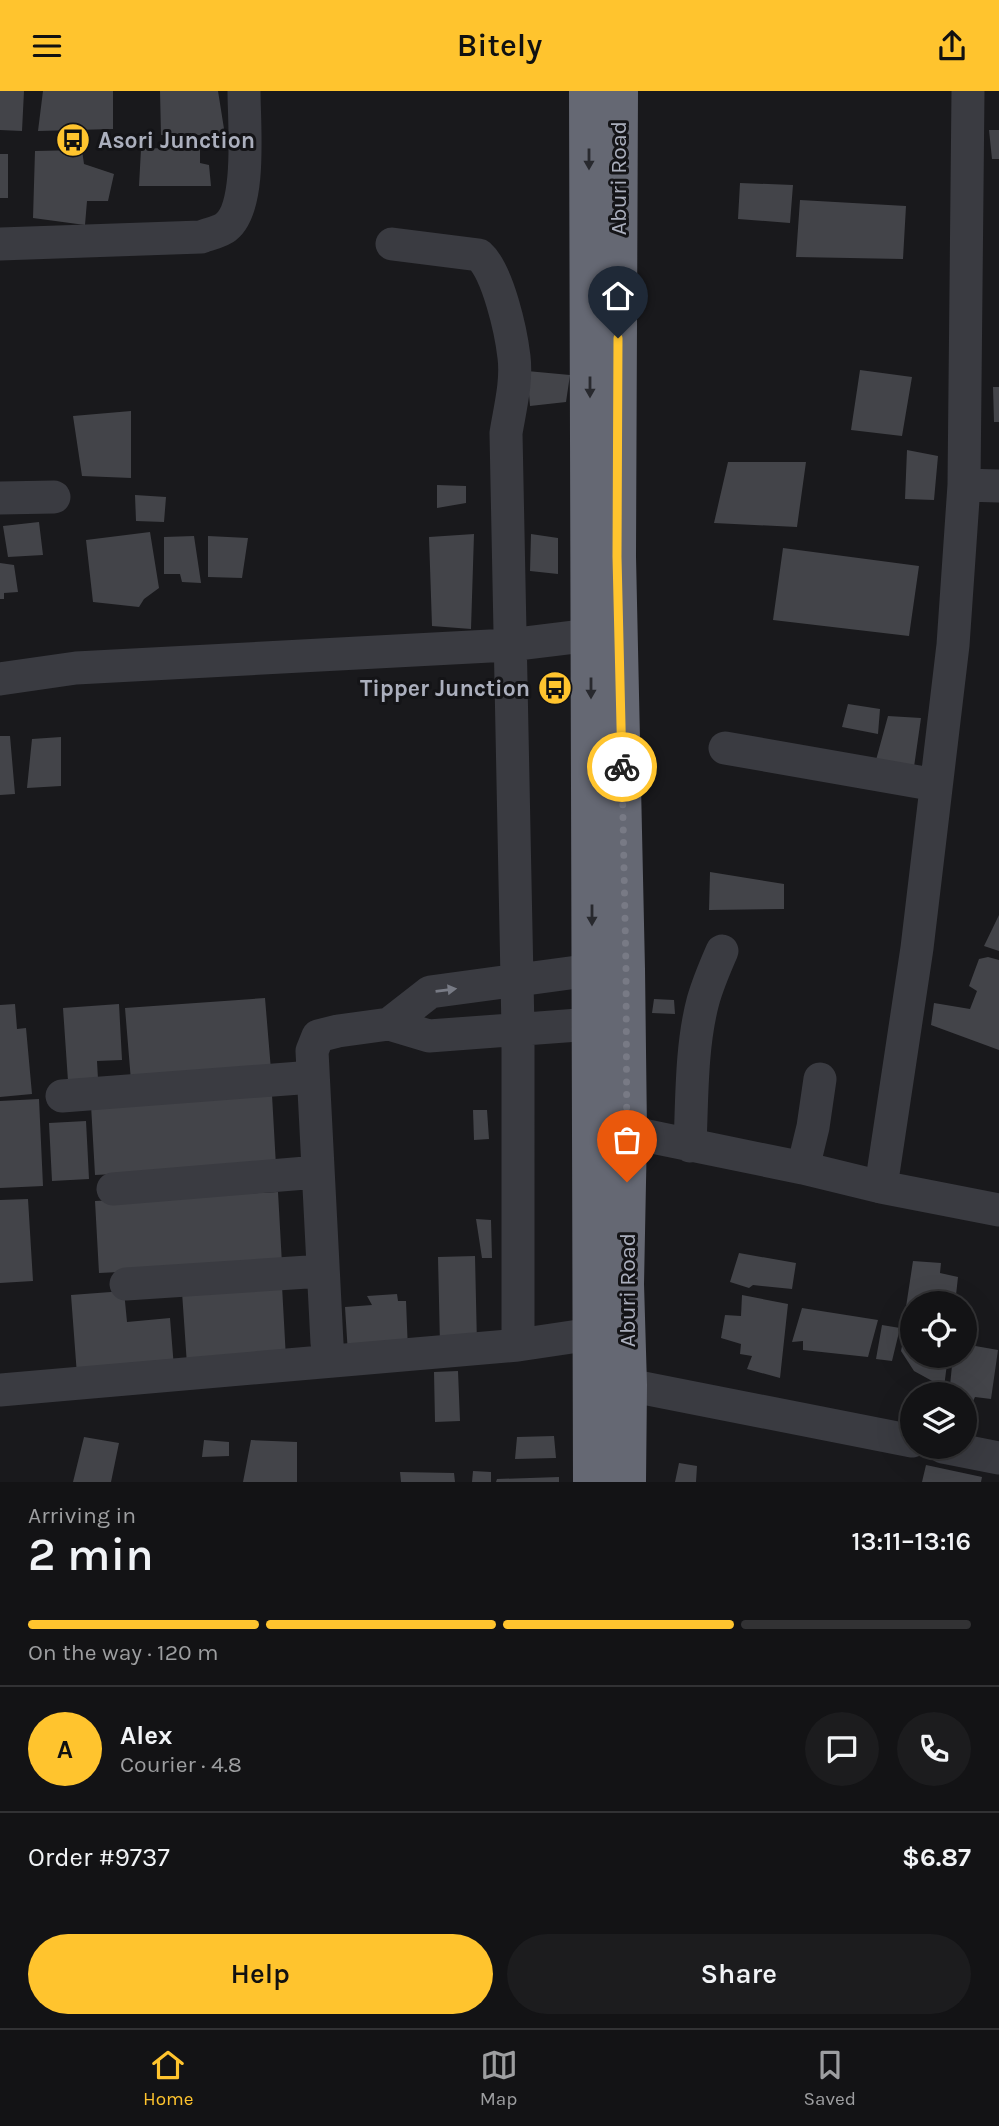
<!DOCTYPE html>
<html lang="en">
<head>
<meta charset="utf-8">
<style>
	body { margin:0; font-family:Karla,sans-serif; background:#1c1c1e; color:#f1f3f6; height:100vh; display:flex; flex-direction:column; font-size:26px; white-space:nowrap }
	* { box-sizing:border-box; margin:0 }
	p { font-size:23px; color:#9d9ea0 }
	.icon { flex:none; width:38px; height:38px; fill:none; stroke:currentColor; stroke-width:2; stroke-linecap:round; stroke-linejoin:round }
	.map { position:relative; height:1391px; overflow:hidden }
	.side { display:flex; flex-direction:column; background:#131315; flex:1 }
	.side>* { flex:none }
	.buttons { position:absolute; left:900px; top:1200px; display:grid; gap:14px }
	.buttons a { display:grid; place-items:center; width:77px; height:77px; border-radius:50%; background:#131315; box-shadow:0 7px 28px #0002,0 0 0 2px #323234; font-size:35px }
	.pin { position:absolute; display:grid; place-items:center; width:60px; height:60px; color:#fff; margin:-72px -30px; border-radius:50% 50% 50% 0; rotate:-45deg; box-shadow:0 0 7px #0007 }
	.pin .icon { rotate:45deg }
	.courier { position:absolute; display:grid; place-items:center; width:70px; height:70px; margin:-35px; border:5px solid #ffc42e; border-radius:50%; background:#fff; color:#222; box-shadow:0 2px 9px #0007 }
	.headline em { font-style:normal; font-weight:600 }
	.headline div { display:flex; flex-direction:column-reverse }
	.headline { display:flex; align-items:center; justify-content:space-between; height:119px; padding:0 28px }
	h1 { font-size:46px; font-weight:600; line-height:52px }
	.bar { display:grid; grid-template-columns:repeat(4,1fr); gap:10px 7px; align-content:center; height:84px; padding:0 28px }
	.bar i { height:9px; border-radius:5px; background:#323234 }
	.bar .active { background:#ffc42e }
	.bar p { grid-column:span 4 }
	.line { display:flex; align-items:center; gap:18px; padding:0 28px; border-top:2px solid #323234 }
	.line div { flex:1 }
	.round { display:grid; place-items:center; flex:none; width:74px; height:74px; border-radius:37px; background:#1c1c1e }
	.button { display:flex; gap:14px; margin-top:auto; padding:14px 28px }
	.button a { flex:1; height:80px; border-radius:42px; background:#ffc42e; color:#111; font-size:28px; font-weight:600; line-height:80px; text-align:center }
	.button a+a { background:#1c1c1e; color:#f1f3f6 }
	header { display:flex; justify-content:space-between; align-items:center; height:91px; padding:0 28px; background:#ffc42e; color:#111; font-size:32px; font-weight:600 }
	.dock { display:flex; justify-content:space-around; align-items:center; height:98px; border-top:2px solid #323234; background:#131315; font-size:19px; color:#9d9ea0 }
	.dock a { display:grid; justify-items:center; gap:4px }
	.dock .active { color:#ffc42e }
	.map>svg:first-child { display:block }
</style>
</head>
<body>
<header><svg class="icon" aria-label="menu" viewBox="0 0 24 24"><path d="M4 6h16M4 12h16M4 18h16"/></svg>Bitely<svg class="icon" aria-label="share" viewBox="0 0 24 24"><path d="M12 15V3M7 8l5-5 5 5M5 13v7h14v-7"/></svg></header>
<div class="map">
<svg width="999" height="1391" viewBox="0 0 999 1391">
	<rect width="100%" height="100%" fill="#19191c"/>
	<path fill="#434449" d="M0,0h24l-2,40 -22,-1z
		M43,0h70v38l-75,2z
		M160,0h58l7,44h-64z
		M989,39h10v29h-7z
		M200,55v17l9,2 2,21h-72l2,-37z
		M82,59l2,14 30,10 -6,27h-21l-2,24 -52,-7 2,-67z
		M0,63h8v44h-8z
		M740,92l53,2 -3,38 -52,-4z
		M800,109l106,6 -3,53 -107,-2z
		M860,279l52,7 -10,59 -51,-6z
		M527,280l43,4 -4,27 -36,4z
		M993,296h6v35h-5z
		M131,320v67l-49,-2 -9,-60z
		M907,359l31,6 -4,44 -29,-1z
		M728,371h78l-9,65 -83,-4z
		M437,394l29,1v17l-29,5z
		M135,404l31,2 -2,25 -28,-1z
		M39,431l4,33 -35,2 -5,-31z
		M150,441l9,56 -15,11 -5,8 -46,-5 -7,-62z
		M474,443l-3,95 -39,-3 -3,-89z
		M531,443l27,4v36l-28,-3z
		M194,445l7,47 -19,-1 -2,-8h-16v-37z
		M208,445l40,2 -6,40 -34,-1z
		M783,457l136,18 -10,70 -136,-16z
		M0,472l14,2 4,27 -14,1v6h-4z
		M848,613l32,5 -2,25 -36,-7z
		M888,625l33,2 -7,49 -38,-7z
		M0,645h10l5,58 -15,1z
		M61,646v49l-34,2 5,-49z
		M710,781l74,12v25l-75,1z
		M999,824v36l-15,-5z
		M988,866l11,3v90l-68,-25 3,-22 36,6 7,-18 -8,-5 10,-27z
		M265,907l6,72 -140,11 -6,-73z
		M654,908l20,1 1,14 -23,-1z
		M15,913l2,25 9,-1 6,66 -32,3v-92z
		M119,913l3,56 -25,1 1,18 -30,2 -5,-73z
		M272,1004l4,71 -181,9 -4,-70z
		M39,1008l4,87 -43,2v-87z
		M473,1019h14l2,29 -15,1z
		M86,1030l3,58 -37,2 -3,-58z
		M278,1101l4,72 -183,9 -4,-72z
		M28,1108l5,82 -33,2v-83z
		M476,1128l15,1 1,38h-10z
		M739,1162l57,10 -4,26 -39,-4 -4,3 -19,-6z
		M475,1165l2,89h-37l-2,-88z
		M913,1170l28,2 -1,10 18,4 -3,27h-43v17l-8,-1z
		M282,1195l4,73 -99,6 -5,-73z
		M124,1200l3,31 43,-4 4,50 -97,7 -6,-80z
		M397,1203l1,7h8l2,50 -60,3 -3,-47 27,-2 -5,-9z
		M742,1204l46,9 -8,74 -33,-9 5,-13 -12,-2 1,-10 -20,-6 4,-23 16,1z
		M802,1217l76,12 -10,37 -65,-7v-9l-11,1z
		M882,1234l18,3 -8,33 -16,-2z
		M905,1240l7,1v24h36l-5,39h-12l3,-13 -20,-11 -13,-20z
		M964,1253l34,6 -7,49 -16,-2 -3,6 -8,-2v-6h-15l4,-39h11z
		M458,1280l2,50 -25,1 -1,-50z
		M554,1345l2,22 -41,1 2,-22z
		M84,1346l35,6 -8,39h-38z
		M204,1349l25,2v14l-27,1z
		M251,1349l46,2v40h-54z
		M679,1372l18,3 -1,16h-21z
		M926,1374l56,12 -1,5h-59z
		M473,1380l18,1v10h-19z
		M400,1381l54,1 1,9h-54z
		M559,1386v5h-63l1,-3z"/>
	<g fill="none" stroke-linecap="round" stroke-linejoin="round">
		<path stroke="#3a3b41" stroke-width="33" d="M0,153l201,-7c7,-3 19,-5 25,-10 26,-20 18,-104 18,-136
			M392,153l87,11c19,17 32,76 35,102 3,25 -4,51 -8,76l12,597v315
			M964,394l35,1
			M0,407l54,-1
			M0,588l76,-11 433,-23 82,-10
			M725,657l211,37
			M389,933l41,-32 162,-22
			M62,1005l251,-19
			M628,1041l175,36 78,19 118,23
			M690,1055c2,-46 1,-100 13,-145 5,-18 12,-34 19,-50
			M803,1077l10,-41 7,-48
			M881,1096l36,-239 36,-303 11,-160 4,-394
			M113,1098l205,-17
			M126,1193l197,-13
			M327,1252l-15,-292 6,-15 20,-5 51,-7 40,12 163,-12
			M628,1294l284,56
			M0,1299l518,-45 74,-11
			M943,1356l56,11"/>
		<path stroke="#656873" stroke-width="38" d="M588,0l4,1391
			M619,0l-2,466 9,412 2,163 -3,152 3,101 -1,97"/>
	</g>
	<defs><path id="oneway-solid" d="M-6-.8H1V-3.2L6.5 0L1 3.2V.8H-6Z" transform="scale(1.75)"/></defs>
	<g fill="#28292e">
		<use href="#oneway-solid" transform="translate(589 68) rotate(90)"/>
		<use href="#oneway-solid" transform="translate(590 296) rotate(90)"/>
		<use href="#oneway-solid" transform="translate(591 597) rotate(90)"/>
		<use href="#oneway-solid" transform="translate(592 824) rotate(90)"/>
	</g>
	<use fill="#787b85" href="#oneway-solid" transform="translate(446 899) rotate(-7)"/>
	<g fill="none" stroke-linecap="round" stroke-linejoin="round">
		<path stroke="#787a85" stroke-width="7" stroke-dasharray="0 12.6" d="M622,676l4,202 1,213"/>
		<path stroke="#ffc42e" stroke-width="9" d="M618,247l-1,219 5,210"/>
	</g>
	<defs>
		<g id="bus-disc" transform="scale(1.75)"><circle r="9.5" fill="#ffc42e" stroke="#141417"/><path d="M-5-6H5V4H4V6H2V4H-2V6H-4V4H-5ZM-3.5-4V0h7V-4ZM-3.5 1.2v1.5H-2V1.2ZM2 1.2v1.5H3.5V1.2Z" fill="#111"/></g>
	</defs>
	<g fill-rule="evenodd">
		<use href="#bus-disc" x="73" y="49"/>
		<use href="#bus-disc" x="555" y="597"/>
	</g>
	<g text-anchor="middle" dominant-baseline="central" stroke-width="6" stroke-linejoin="round" paint-order="stroke">
		<g font-size="23" font-weight="bold" fill="#abafbd" stroke="#141417" text-anchor="start">
			<text x="98" y="49">Asori Junction</text>
			<text x="530" y="597" text-anchor="end">Tipper Junction</text>
		</g>
		<g font-size="23" fill="#abafbd" stroke="#141417">
			<text transform="translate(618 87) rotate(-90)">Aburi Road</text>
			<text transform="translate(627 1199) rotate(-90)">Aburi Road</text>
		</g>
	</g>
</svg>
<div class="buttons">
<a><svg class="icon" aria-label="locate" viewBox="0 0 24 24"><circle cx="12" cy="12" r="6"/><path d="M12 2v4M12 18v4M2 12h4M18 12h4"/></svg></a>
<a><svg class="icon" aria-label="layers" viewBox="0 0 24 24"><path d="M12 4l9 5-9 5-9-5zM3 14l9 5 9-5"/></svg></a>
</div>
<div class="pin" style="left:627px;top:1091px;background:#ea580c"><svg class="icon" aria-label="bag" viewBox="0 0 24 24"><path d="M5 8h14l-1 12H6zM9 8a3 3 0 0 1 6 0"/></svg></div>
<div class="pin" style="left:618px;top:247px;background:#1f2937"><svg class="icon" aria-label="home" viewBox="0 0 24 24"><path d="M3 11l9-7 9 7M6 9v11h12V9"/></svg></div>
<div class="courier" style="left:622px;top:676px"><svg class="icon" aria-label="bike" viewBox="0 0 24 24"><circle cx="6" cy="16" r="4"/><circle cx="18" cy="16" r="4"/><path d="M6 16l4-8h5l3 8M10 8l3 8H6M13 5h3"/></svg></div>
</div>
<section class="side">
<div class="headline"><div><h1>2 min</h1><p>Arriving in</p></div><em>13:11–13:16</em></div>
<div class="bar"><i class="active"></i><i class="active"></i><i class="active"></i><i></i><p>On the way · 120 m</p></div>
<div class="line" style="height:126px"><b class="round" style="background:#ffc42e;color:#111">A</b><div><b>Alex</b><p>Courier · 4.8</p></div><a class="round"><svg class="icon" aria-label="chat" viewBox="0 0 24 24"><path d="M4 5h16v11H9l-5 4z"/></svg></a><a class="round"><svg class="icon" aria-label="phone" viewBox="0 0 24 24"><path d="M5 4h4l2 5-3 2q2 4 5 5l2-3 5 2v4C11 20 4 13 5 4z"/></svg></a></div>
<div class="line" style="height:91px"><div>Order #9737</div><b>$6.87</b></div>
<div class="button"><a>Help</a><a>Share</a></div>
</section>
<nav class="dock">
<a class="active"><svg class="icon" aria-label="home" viewBox="0 0 24 24"><path d="M3 11l9-7 9 7M6 9v11h12V9"/></svg>Home</a>
<a><svg class="icon" aria-label="map" viewBox="0 0 24 24"><path d="M3 6l6-2 6 2 6-2v14l-6 2-6-2-6 2zM9 4v14M15 6v14"/></svg>Map</a>
<a><svg class="icon" aria-label="saved" viewBox="0 0 24 24"><path d="M7 4h10v16l-5-4-5 4z"/></svg>Saved</a>
</nav>
</body>
</html>
